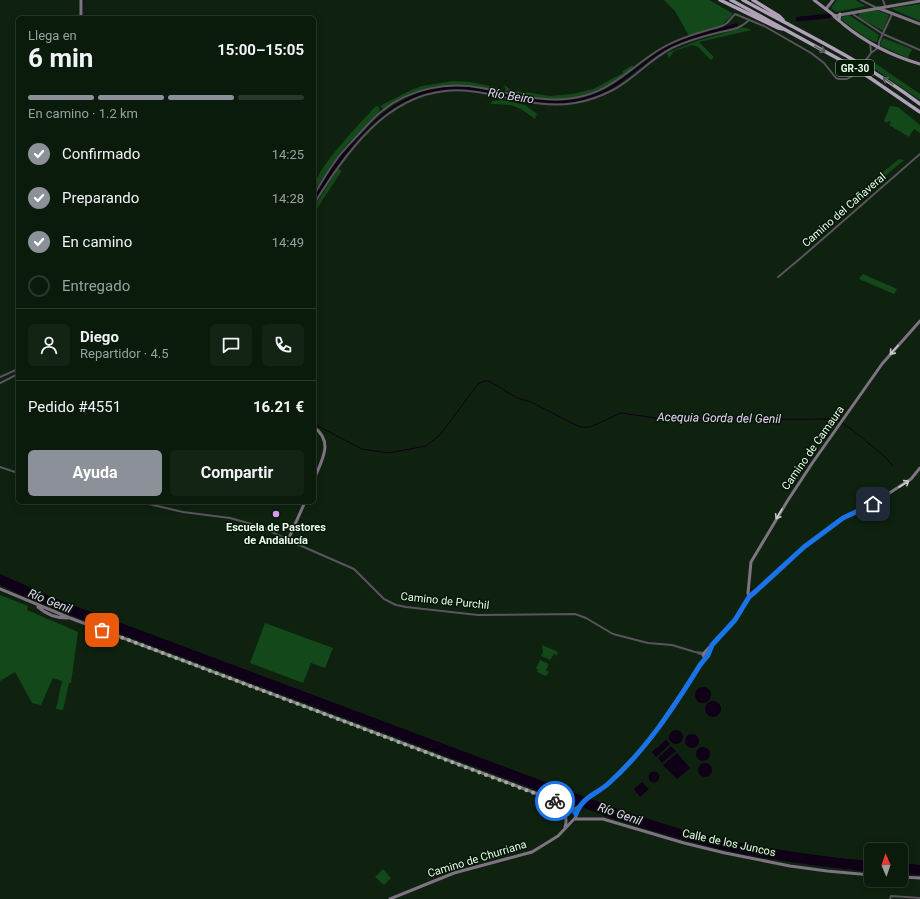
<!DOCTYPE html>
<html lang="es">
<head>
<meta charset="utf-8">
<style>
	body { margin:0; font-family:Roboto,sans-serif; background:#132314; color:#f1f3f6; height:100vh; display:flex; flex-direction:column; font-size:15px; white-space:nowrap }
	* { box-sizing:border-box; margin:0 }
	p { font-size:13px; color:#99a19d }
	.icon { flex:none; width:22px; height:22px; fill:none; stroke:currentColor; stroke-width:2; stroke-linecap:round; stroke-linejoin:round }
	.map { position:relative; flex:1; overflow:hidden }
	.panel { position:absolute; left:16px; top:16px; width:300px; height:488px; display:flex; flex-direction:column; background:#0a1a0b; border-radius:6px; box-shadow:0 2px 10px #0003,0 0 0 1px #2a382c }
	.panel>* { flex:none }
	.needle { width:26px; rotate:358deg }
	.controls { position:absolute; left:864px; top:843px; display:grid; gap:8px }
	.controls a { display:grid; place-items:center; width:44px; height:44px; border-radius:6px; background:#0a1a0b; box-shadow:0 2px 10px #0003,0 0 0 1px #2a382c; font-size:20px }
	.pin { position:absolute; display:grid; place-items:center; width:34px; height:34px; color:#fff; margin:-17px; border-radius:8px; box-shadow:0 2px 6px #0006 }
	.courier { position:absolute; display:grid; place-items:center; width:40px; height:40px; margin:-20px; border:3px solid #1a73e8; border-radius:50%; background:#fff; color:#222; box-shadow:0 1px 5px #0007 }
	.head em { font-style:normal; font-weight:700 }
	.head div { display:flex; flex-direction:column-reverse }
	.head { display:flex; align-items:center; justify-content:space-between; height:68px; padding:0 12px }
	h1 { font-size:26px; font-weight:700; line-height:30px }
	.bar { display:grid; grid-template-columns:repeat(4,1fr); gap:6px 4px; align-content:center; height:48px; padding:0 12px }
	.bar i { height:5px; border-radius:3px; background:#2a382c }
	.bar .selected { background:#8c9099 }
	.bar p { grid-column:span 4 }
	.line { display:flex; align-items:center; gap:10px; padding:0 12px; border-top:1px solid #2a382c }
	.line div { flex:1 }
	.round { display:grid; place-items:center; flex:none; width:42px; height:42px; border-radius:6px; background:#132314 }
	ol { padding:0 12px; list-style:none }
	li { display:flex; align-items:center; gap:12px; height:44px }
	li p { margin-inline-start:auto }
	li .icon { padding:4px; border-radius:50%; background:#8c9099; color:#fff; stroke-width:4 }
	li:last-child { color:#99a19d }
	li i { width:22px; height:22px; border:2px solid #2a382c; border-radius:50% }
	.cta { display:flex; gap:8px; margin-top:auto; padding:8px 12px }
	.cta a { flex:1; height:46px; border-radius:6px; background:#8c9099; color:#fff; font-size:16px; font-weight:700; line-height:46px; text-align:center }
	.cta a+a { background:#132314; color:#f1f3f6 }
	.map>svg:first-child { display:block }
</style>
</head>
<body>
<div class="map">
<svg width="920" height="899" viewBox="0 0 920 899">
	<rect width="100%" height="100%" fill="#0e220f"/>
	<path fill="#13481a" d="M664,0h45l23,13v2l-10,10 -33,11 -14,-25z
		M837,0h18l11,6 -30,6 -5,-4z
		M920,4v17l-28,-12 1,-1z
		M877,10l12,5 -6,16 -25,-14 2,-4z
		M849,15l30,20 -2,7c-10,-1 -27,-16 -35,-22l-1,-3z
		M741,28h5l6,2 -53,12 15,15 -3,3 -13,-13 -6,-2 -18,6 -5,7 -2,-5 30,-12z
		M883,38l29,11 -4,9 -27,-12 -1,-2z
		M869,59l51,35v6l-54,-37z
		M632,65l2,3c-24,18 -51,32 -82,31 -15,-1 -29,-4 -43,-7l-3,-1 -2,-6 7,5 39,6 22,-2 21,-5 30,-16v-2z
		M453,81l17,1 33,7 -2,2c-50,-10 -74,-9 -118,18l-3,-3 31,-16 11,-4z
		M503,100l22,5 12,9 -2,5 -14,-10 -10,-4 -20,-1 1,-3z
		M376,106l3,1 1,4 -37,38 -10,13 -15,24 -2,-2c-1,-14 48,-65 60,-78z
		M890,106l8,1 22,18v8l-6,-4 -5,8 -20,-12 2,-3 -2,-1 -2,2 -3,-2z
		M899,159l5,1 -26,22 -3,-3z
		M338,169l3,1v2l-27,41v-6z
		M863,274l34,15 -3,5 -35,-15z
		M0,595l28,11 -1,4 51,22 -7,51h-2l-6,27 -7,-1 6,-28 -9,-3 -12,27 -9,-2 -17,-31 -15,9z
		M265,623l68,25 -8,20 -14,-5 -8,20 -53,-20z
		M542,645l16,7 -1,3 -3,-1 -4,6 -9,-4 2,-4z
		M540,660l9,4 -3,6 3,2 -3,4 -9,-4 1,-2 -2,-2z
		M383,869l8,9 -7,7 -9,-8z"/>
	<path fill="#0f0018" d="M737,23l1,3c-25,7 -52,12 -74,25 -29,17 -45,40 -80,49 -34,8 -68,-2 -101,-8 -84,-17 -130,46 -169,110v-4c7,-12 14,-25 22,-36 7,-10 16,-18 24,-27 35,-37 70,-55 121,-46 34,7 68,17 102,9 31,-8 51,-30 77,-47 23,-14 51,-20 77,-28z
		M0,574l54,24 561,210c28,9 56,19 85,26 56,13 113,22 171,27v11c-45,-5 -89,-10 -133,-19 -43,-9 -85,-22 -127,-35l-538,-202 -54,-22 -19,-9z
		M695 695a8 8 0 1 1 16 0a8 8 0 1 1-16 0Z
		M705 709a8 8 0 1 1 16 0a8 8 0 1 1-16 0Z
		M669 737a7 7 0 1 1 14 0a7 7 0 1 1-14 0Z
		M685 741a7 7 0 1 1 14 0a7 7 0 1 1-14 0Z
		M666,740l4,4 -14,13 -4,-5z
		M671,746l5,5 -14,12 -4,-5z
		M696 754a7 7 0 1 1 14 0a7 7 0 1 1-14 0Z
		M677,753l13,15 -13,11 -14,-14z
		M698 770a7 7 0 1 1 14 0a7 7 0 1 1-14 0Z
		M648.5 777a5.5 5.5 0 1 1 11 0a5.5 5.5 0 1 1-11 0Z
		M642,782l7,7 -9,8 -6,-8z
		M901,863l19,2v10l-19,-1z"/>
	<g fill="none" stroke-linecap="round" stroke-linejoin="round">
		<path stroke="#0f0018" stroke-width="1" d="M82,15l1,-15
			M842,423l12,8 31,26 8,9
			M314,424l48,25 27,4 37,-7 14,-11 38,-51 6,-3h5l28,17 14,4 49,25h10l31,-14 48,7 163,-1h5l3,2"/>
		<path stroke="#0f0018" stroke-width="4.5" d="M798,19l31,-3"/>
		<path stroke="#2f4230" stroke-width="2" stroke-dasharray="2 1" stroke-linecap="butt" d="M856,74l10,-14"/>
		<path stroke="#5b535e" stroke-width="2" d="M861,0l16,8
			M883,0l2,6
			M853,13l1,2 29,19 37,16
			M870,42l1,11
			M866,60l5,-7 8,-6v-5l13,-28
			M314,195c7,-12 14,-24 22,-35 7,-10 15,-17 22,-25 8,-8 15,-17 24,-24 27,-22 65,-30 100,-23 33,6 67,17 101,8 34,-9 51,-32 79,-48 19,-11 40,-16 60,-22l5,-3 8,-9 29,12 47,27 13,10 12,15 3,1h8l9,-5
			M314,204c36,-59 84,-125 163,-112 32,5 66,17 98,11 13,-2 26,-7 38,-13 21,-11 37,-31 59,-42 15,-7 32,-12 49,-16 12,-3 17,-2 27,-11
			M778,277l24,-20 118,-103
			M0,377l18,-8
			M0,383l18,-9
			M0,467l18,6
			M140,502l43,10 47,6 32,9 28,14 64,28 30,30 12,6 10,2 72,8 97,-1 11,4 27,16 35,9 24,2 23,7 9,1
			M698,653l5,2
			M890,899l1,-3 29,2"/>
		<path stroke="#7e7283" stroke-width="3" d="M878,8l42,16
			M826,9l7,-9
			M834,16l86,-15
			M81,18v-18
			M314,427c20,15 8,33 0,52
			M288,540l17,-38
			M0,589l70,29 476,179 24,13
			M749,597l-1,-4 3,-31 37,-62 25,-38 69,-98 38,-43
			M38,607c8,7 19,11 29,11
			M705,652l30,-32 14,-23 55,-50 39,-29 28,-13 40,-26 9,-11
			M703.5 655a2.5 2.5 0 1 1 5 0a2.5 2.5 0 1 1-5 0Z
			M561,805c4,7 7,14 4,22
			M572,810l6,-3 13,-12 16,-10 41,-43 58,-85
			M574,819h29l81,24 41,10 65,13 37,5 44,4
			M901,877l19,1
			M390,899l64,-26 78,-21 26,-16 18,-19 -1,-5 -3,-2 -5,1 -1,2"/>
		<path stroke="#9989a0" stroke-width="3" d="M814,0l21,16
			M834,16c2,3 6,5 9,8 22,18 49,32 77,40
			M839,20l1,-6"/>
		<path stroke="#b29fba" stroke-width="3.5" d="M720,0l58,28 5,1
			M731,0l126,69 63,43
			M743,0c60,33 122,62 177,104
			M753,0l26,16 4,4"/>
	</g>
	<defs><path id="oneway-shaft" d="M-6 0H5M1.5-3L5.5 0L1.5 3" fill="none" stroke-width="1.6" stroke-linecap="round" stroke-linejoin="round"/></defs>
	<g stroke="#5c5c60">
		<use href="#oneway-shaft" transform="translate(820 49) rotate(29)"/>
		<use href="#oneway-shaft" transform="translate(888 81) rotate(-146)"/>
	</g>
	<g stroke="#c6cac7">
		<use href="#oneway-shaft" transform="translate(894 350) rotate(131)"/>
		<use href="#oneway-shaft" transform="translate(904 484) rotate(-33)"/>
		<use href="#oneway-shaft" transform="translate(779 514) rotate(121)"/>
	</g>
	<g fill="none" stroke-linecap="round" stroke-linejoin="round">
		<path stroke="#9eae9f" stroke-width="4" stroke-dasharray="0 7.2" d="M102,630l453,171"/>
		<path stroke="#1a73e8" stroke-width="5" d="M555,801l6,4 5,8 4,-3 4,1 2,3c6,-17 21,-20 33,-31 37,-33 65,-76 91,-118l8,-10 4,-10 23,-25 14,-23 7,-6 48,-44 39,-29 30,-14"/>
	</g>
	<circle fill="#da9af6" stroke="#051907" stroke-width="1.5" cx="276" cy="514" r="4"/>
	<g text-anchor="middle" dominant-baseline="central" stroke-width="3" stroke-linejoin="round" paint-order="stroke">
		<rect fill="#051907" stroke="#a7b6a7" stroke-width="1" x="836" y="60" width="38" height="16" rx="3"/>
		<g font-size="10" font-weight="bold" fill="#ecf9ec">
			<text x="855" y="68">GR-30</text>
		</g>
		<g font-size="11" fill="#ecf9ec" stroke="#051907">
			<text transform="translate(844 210) rotate(-41)">Camino del Cañaveral</text>
			<text transform="translate(813 448) rotate(-55)">Camino de Camaura</text>
			<text transform="translate(445 601) rotate(6)">Camino de Purchil</text>
			<text transform="translate(729 843) rotate(12)">Calle de los Juncos</text>
			<text transform="translate(477 859) rotate(-17)">Camino de Churriana</text>
		</g>
		<g font-size="11" font-weight="bold" fill="#ecf9ec" stroke="#051907">
			<text x="276" y="527">Escuela de Pastores<tspan x="276" dy="13">de Andalucía</tspan></text>
		</g>
		<g font-size="12" font-style="italic" fill="#ebcff8" stroke="#051907">
			<text transform="translate(511 96) rotate(9)">Río Beiro</text>
			<text transform="translate(719 418) rotate(1)">Acequia Gorda del Genil</text>
			<text transform="translate(50 601) rotate(22)">Río Genil</text>
			<text transform="translate(620 814) rotate(19)">Río Genil</text>
		</g>
	</g>
</svg>
<div class="controls">
<a><svg class="needle" viewBox="-14 -14 28 28"><path d="M0-13l5 13h-10z" fill="#e53935"/><path d="M0 13l5-13h-10z" fill="#99a19d"/></svg></a>
</div>
<div class="pin" style="left:102px;top:630px;background:#ea580c"><svg class="icon" aria-label="bag" viewBox="0 0 24 24"><path d="M5 8h14l-1 12H6zM9 8a3 3 0 0 1 6 0"/></svg></div>
<div class="pin" style="left:873px;top:504px;background:#1f2937"><svg class="icon" aria-label="home" viewBox="0 0 24 24"><path d="M3 11l9-7 9 7M6 9v11h12V9"/></svg></div>
<div class="courier" style="left:555px;top:801px"><svg class="icon" aria-label="bike" viewBox="0 0 24 24"><circle cx="6" cy="16" r="4"/><circle cx="18" cy="16" r="4"/><path d="M6 16l4-8h5l3 8M10 8l3 8H6M13 5h3"/></svg></div>
<section class="panel">
<div class="head"><div><h1>6 min</h1><p>Llega en</p></div><em>15:00–15:05</em></div>
<div class="bar"><i class="selected"></i><i class="selected"></i><i class="selected"></i><i></i><p>En camino · 1.2 km</p></div>
<ol>
<li><svg class="icon" aria-label="check" viewBox="0 0 24 24"><path d="M5 12l5 5 9-10"/></svg>Confirmado<p>14:25</p></li>
<li><svg class="icon" aria-label="check" viewBox="0 0 24 24"><path d="M5 12l5 5 9-10"/></svg>Preparando<p>14:28</p></li>
<li><svg class="icon" aria-label="check" viewBox="0 0 24 24"><path d="M5 12l5 5 9-10"/></svg>En camino<p>14:49</p></li>
<li><i></i>Entregado</li>
</ol>
<div class="line" style="height:72px"><a class="round"><svg class="icon" aria-label="person" viewBox="0 0 24 24"><circle cx="12" cy="8" r="4"/><path d="M4 21q1-7 8-7t8 7"/></svg></a><div><b>Diego</b><p>Repartidor · 4.5</p></div><a class="round"><svg class="icon" aria-label="chat" viewBox="0 0 24 24"><path d="M4 5h16v11H9l-5 4z"/></svg></a><a class="round"><svg class="icon" aria-label="phone" viewBox="0 0 24 24"><path d="M5 4h4l2 5-3 2q2 4 5 5l2-3 5 2v4C11 20 4 13 5 4z"/></svg></a></div>
<div class="line" style="height:52px"><div>Pedido #4551</div><b>16.21 €</b></div>
<div class="cta"><a>Ayuda</a><a>Compartir</a></div>
</section>
</div>
</body>
</html>
